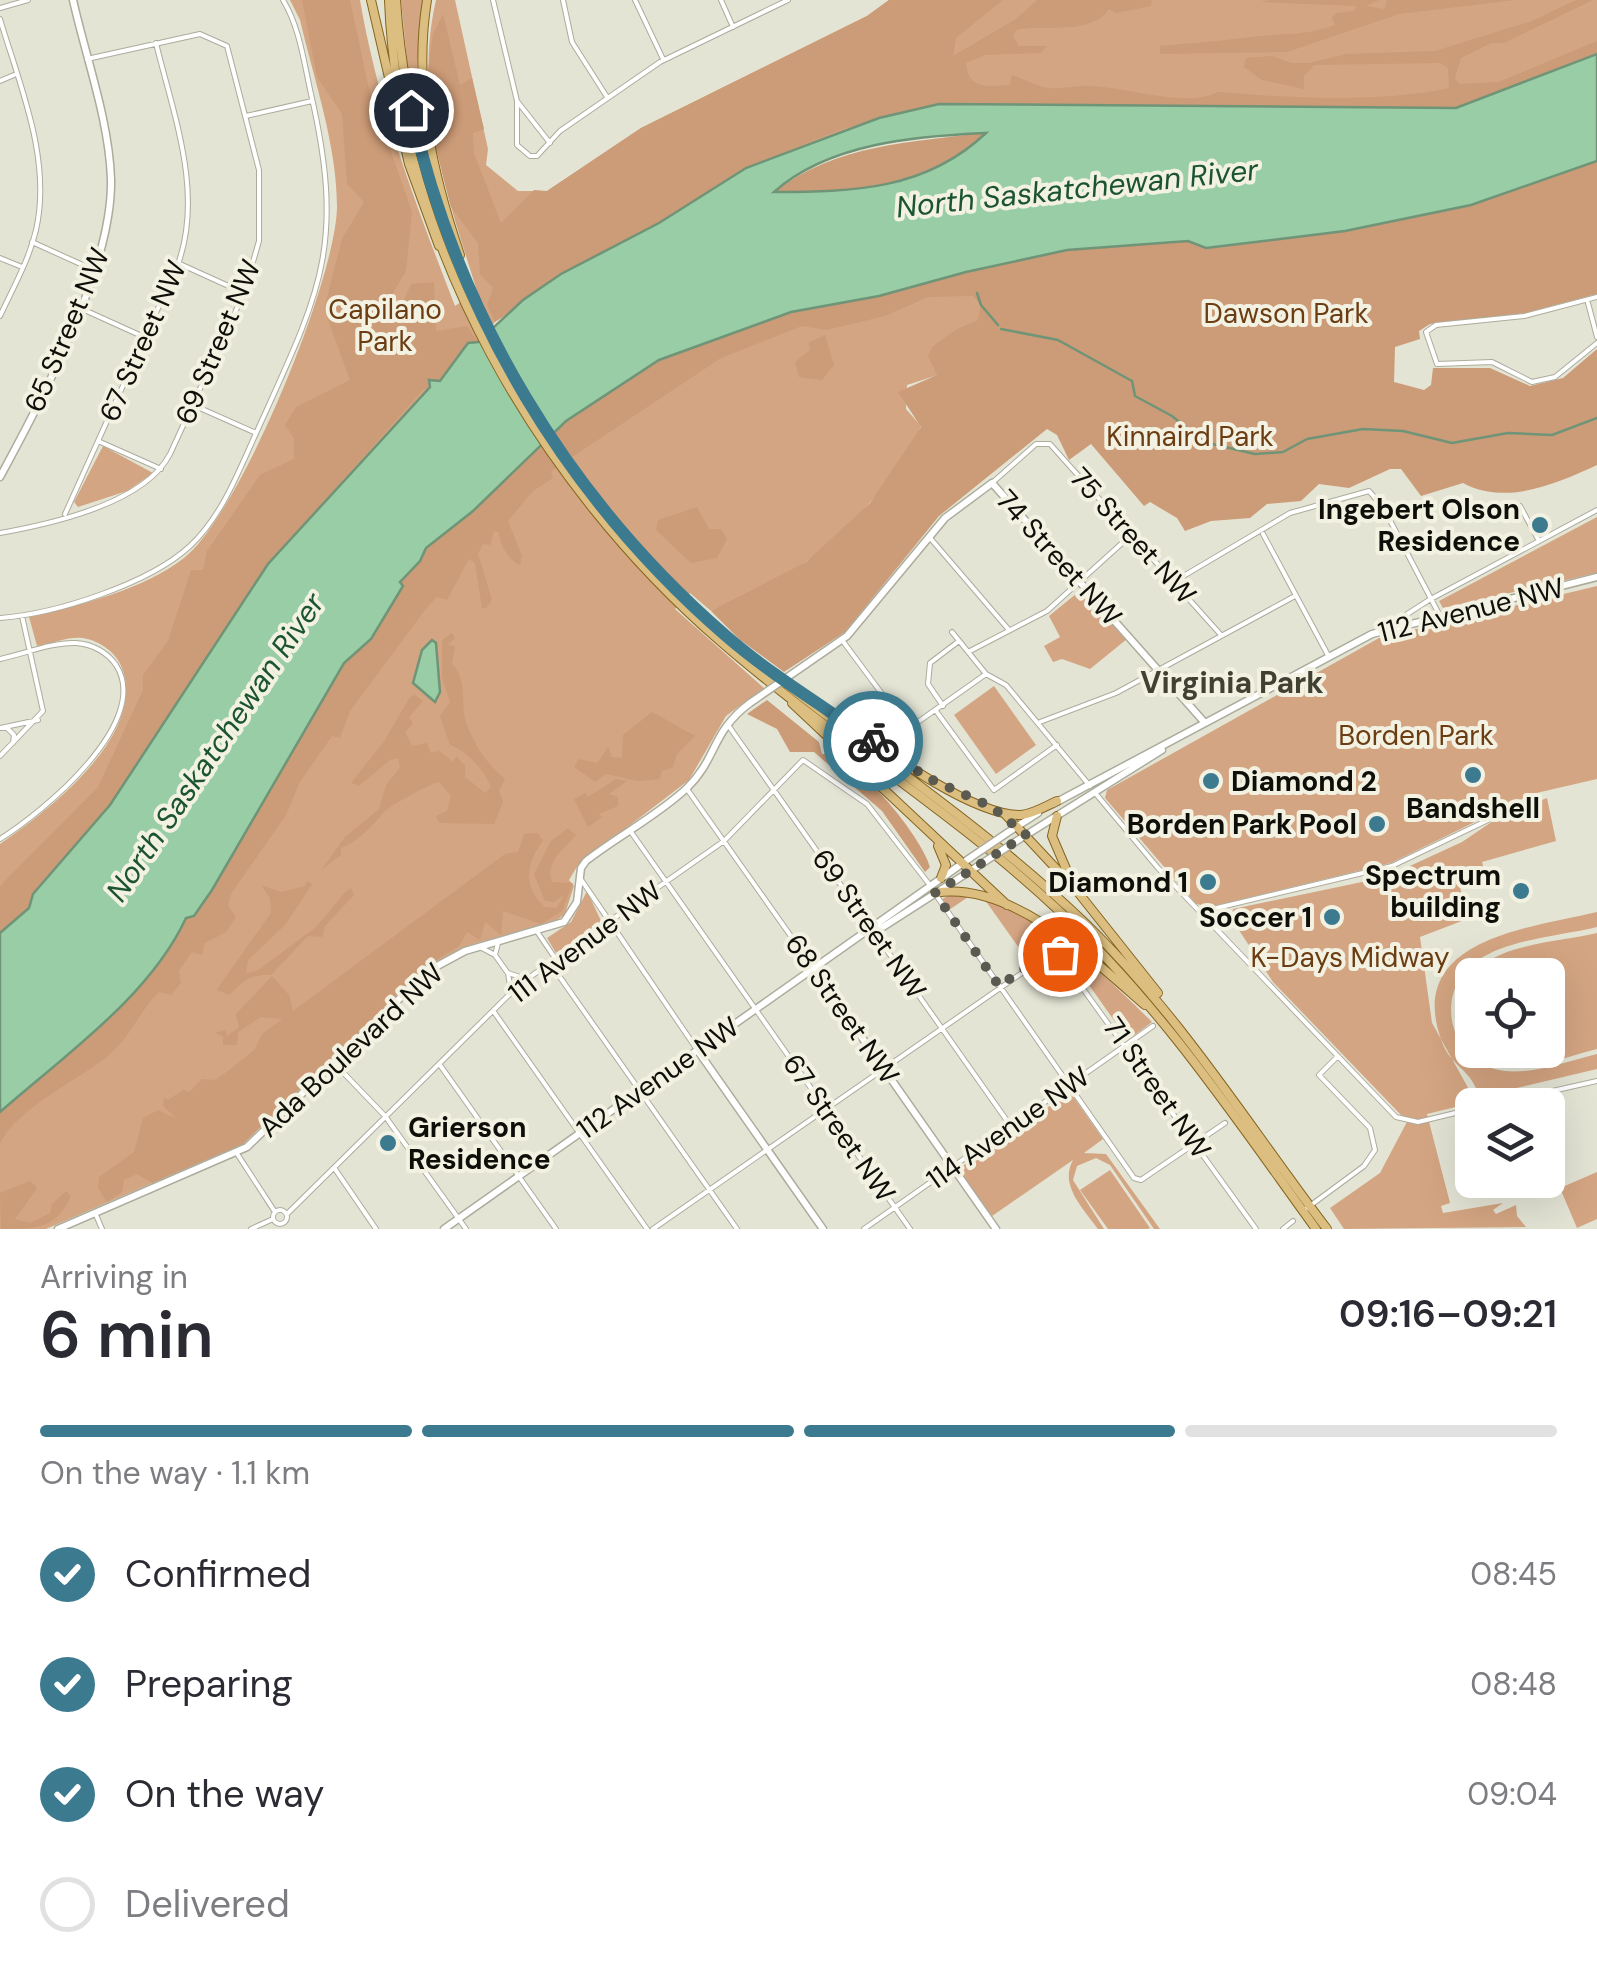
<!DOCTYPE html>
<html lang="en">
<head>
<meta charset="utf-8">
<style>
	body { margin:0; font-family:"DM Sans",sans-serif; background:#f7f7f7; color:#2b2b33; height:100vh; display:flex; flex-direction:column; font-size:38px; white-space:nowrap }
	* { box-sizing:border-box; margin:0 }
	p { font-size:32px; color:#7c7c81 }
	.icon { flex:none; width:55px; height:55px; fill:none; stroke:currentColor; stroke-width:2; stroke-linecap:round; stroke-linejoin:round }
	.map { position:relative; height:1229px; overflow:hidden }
	.side { display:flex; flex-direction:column; background:#fff; flex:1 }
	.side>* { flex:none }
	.tools { position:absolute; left:1455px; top:958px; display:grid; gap:20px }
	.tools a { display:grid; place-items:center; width:110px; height:110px; border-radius:15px; background:#fff; box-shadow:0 10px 40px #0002; font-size:50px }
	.pin { position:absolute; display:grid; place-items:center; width:85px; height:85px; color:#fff; margin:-42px; border:5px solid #fff; border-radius:50%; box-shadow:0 2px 10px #0007 }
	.courier { position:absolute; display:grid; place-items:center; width:100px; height:100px; margin:-50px; border:8px solid #3c7a90; border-radius:50%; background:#fff; color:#222; box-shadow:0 2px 12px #0007 }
	.overview em { font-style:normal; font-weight:600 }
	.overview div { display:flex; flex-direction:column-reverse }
	.overview { display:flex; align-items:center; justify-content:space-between; height:170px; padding:0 40px }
	h1 { font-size:65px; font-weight:600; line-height:75px }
	.bar { display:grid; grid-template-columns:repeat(4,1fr); gap:15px 10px; align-content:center; height:120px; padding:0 40px }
	.bar i { height:12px; border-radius:8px; background:#e1e1e2 }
	.bar .current { background:#3c7a90 }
	.bar p { grid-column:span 4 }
	ol { padding:0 40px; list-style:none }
	li { display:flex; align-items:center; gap:30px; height:110px }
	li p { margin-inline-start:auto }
	li .icon { padding:10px; border-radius:50%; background:#3c7a90; color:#fff; stroke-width:4 }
	li:last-child { color:#7c7c81 }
	li i { width:55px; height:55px; border:5px solid #e1e1e2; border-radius:50% }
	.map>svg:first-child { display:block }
</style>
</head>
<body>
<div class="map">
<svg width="1597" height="1229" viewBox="0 0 1597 1229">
	<rect width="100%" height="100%" fill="#e4e4d5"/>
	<path fill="#d4a582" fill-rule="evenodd" d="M290,0h70c18,106 56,205 95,306l22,-15c-30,-96 -64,-191 -41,-291h19l33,149 -2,16 32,26h29l94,-63 226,-112 22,-16h708v54l-141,54 -577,10 -133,50 -251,154 -495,611v-89c48,-33 144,-107 123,-173 -5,-18 -23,-30 -40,-33 -16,-2 -31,6 -46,8l-8,-29c51,-12 114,-27 155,-59 56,-44 152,-278 153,-351 0,-62 -23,-127 -37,-187z
		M401,0h22l-6,67 16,105 -25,-101z
		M879,296h93l8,10 -1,14 -46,26 5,29 -31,10 -1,24 15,17c-22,51 -70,101 -114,135 -27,22 -64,35 -96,50l-21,-18 -15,16 89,79 -38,28 -37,64 -111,85 -9,15 5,6 -9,28 -13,10 -75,19 -46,21 -188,180 -197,85h-46v-117c49,-40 99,-81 141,-127 86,-94 143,-218 207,-328l22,-18 56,-90 32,-25 108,-104 93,-60z
		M103,446l50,27 -26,18 -49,16 -4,-5z
		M1597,517v56l-154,35 -4,-7z
		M1597,586v193l-65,15 -141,69 -180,44 -15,-3 -91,-106 2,-8 272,-152z
		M1082,589l45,50 -37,30 -28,-10 -9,3 -9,-16 16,-9 -11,-21z
		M994,686l42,59 -40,29 -42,-59z
		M1547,798l9,43 -74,21 2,7 -25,13 8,37 -47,18 12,86 44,79 -49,12 23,89 -9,3 2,7 60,-10 -10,7 3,4 20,-9 1,11 9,11 -182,2 -14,-21 50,-35 29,-55 -8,-3 -128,-133 -42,-64 2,-9 153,-32 76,-35 31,-21 37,-9 -1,-7z
		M587,891l15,32 -46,30 -9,-15 24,-16z
		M956,892c64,1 153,87 196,130l-24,18 -66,-93 -7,-4 -26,19 -44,-62 -14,-5 -22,15 -7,-11z
		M1597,912v15c-37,9 -89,12 -120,34 -46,32 -27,104 28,110 30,3 63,-10 92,-17v15l-118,28c-7,-28 -28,-30 -37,-55 -39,-103 88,-114 155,-130z
		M1597,933v116c-28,7 -62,21 -91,17 -56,-6 -64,-73 -21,-103 29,-20 78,-22 112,-30zM1472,975h76v75h-76z
		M1070,1092l33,47 -19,14 22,1 54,75h-6l-44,-64 -14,-7 -19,8 -4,14 31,49h-6c-15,-21 -39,-44 -25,-69l-81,56 -34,-47z
		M1110,1170l40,58 -2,1h-40l-28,-39z
		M1597,1172v47l-20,9 -17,-40z"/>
	<path fill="#cc9b77" d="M302,0h48l18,85 44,127 -6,59 -13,22 6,19 12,-28 23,-2 2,49 31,-5 11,16 -38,39 -18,10 -154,173 -158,241 -77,89 -4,14 -29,25v-47l98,-99 45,-97v-15l25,-34 23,-71h12l4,-19 53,-76 34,-16v-21l-9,-13 11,-18 54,-27 -26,-71 18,-70 22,-37 -17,-18 -5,-70 -25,-37z
		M889,0h114l-47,38 -3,18 63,-37 21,-19h115l-1,6 -35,7 -7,-4c-19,28 -65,14 -93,21l-3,6 6,10h28l-6,7 -56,2 -19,8c2,28 24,23 44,22l2,-10c11,4 26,12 37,13 13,1 26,-2 39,-2 38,0 97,23 130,6 68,6 164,11 231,-4l-1,-20 -8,-5 -126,2 -10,11v13l-42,-9 -18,-13 2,-9 26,-2 19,7h18l38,-9 88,-3 97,-30 44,-21h17l-89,43h-13l-30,15 -6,20 4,6 40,-2 98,-41v13l-141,54 -517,-4 -97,25 -97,39 -86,55 -98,51 -66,48 -8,-17 6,-17 -13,-14 -2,-31 -27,-36 -18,-70 -7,-52 7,-51 10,-20 17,71 12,-7 12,51 -11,4 1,20 27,70 33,-33 13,1 94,-63 226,-112z
		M1269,0h110l-13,6 18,3 3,-9h128l-116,14 -112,38 -127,2v-8c29,-3 55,-4 83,-8 32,-5 61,-1 92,-13l-3,-7 4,-5 18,-2 2,-5 -95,-4z
		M988,132c-63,57 -135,59 -215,61 64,-50 137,-50 215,-61z
		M1597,161v133l-71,19 -96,11 -11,7 1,8 -25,8 -1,35 30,8 7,-5 2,-17h57l40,18 33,-8 34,-29v116c-41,19 -92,41 -134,18l-42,13 -20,-27h-11l-41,19 -30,-4 -18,17 -34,3 -17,14 -39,3 -26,10 -8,-13 -27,-16 -6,4 -53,-62 -22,16 -12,-25 -10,-6 -108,87 -94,116 -61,40 -45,-33 -28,-28 95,-49 64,-59 51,-76 -23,-35 39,-17 -9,-19 5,-10 24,-17 21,-9 2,-14 -8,-10 -44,1 -43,19 -59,14 -24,-4 -81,32 -170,113 2,7 -20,13 -25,30 14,35 -2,9c-9,-2 -22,-23 -21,-33l-5,-1 -4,14 -7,-1 -5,10 14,46 -6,8h-4l-7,-45 -6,-4 -22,41 -10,-3 -9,9 -78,105 -10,27 -8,-2 -32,46 -14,33 -55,79 -3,12 8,11 -10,15 -21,11 -3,12 -10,-3 -13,19 2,12 -10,12 -12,-3c-19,18 -28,44 -49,62 -30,26 -91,52 -110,89v-31c68,-59 145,-116 186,-194l8,-2 150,-253 27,-24 32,-52 -3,-4 29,-38 44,-34 93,-90 93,-61 132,-48 88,-16 87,-24 101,-22 121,-9 18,7 140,-17 126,-26z
		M825,335l9,30 -12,15 -23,-3 -4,-15 15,-12 -1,-8z
		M697,507l12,22h12l6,10 -10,19 -26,5 -35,-33 2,-10z
		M452,633l3,5 -7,7 7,1 -3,18c17,17 7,41 15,61 9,23 21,40 38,54l-6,12 4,11 -9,22 -55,-1 -3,-7 11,-5 4,-15 -12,-14c-10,2 -50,24 -56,31 -10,12 -25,29 -42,35v7l-19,14 23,-32 34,-28 7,-24 14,-17 -2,-10 -8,2 -31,26 -8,-3 32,-40 27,-46 5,-2 8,6 -14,16 4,7 -8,8 7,14 15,-3 4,10 9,-2 13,11 3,-6 9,10v11l20,16 6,-6c-6,-16 -25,-37 -41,-42l-10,-29 10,-14 -8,-24v-38z
		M767,700l52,42 3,12c32,-2 100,83 108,113l-5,5 -43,-61 -68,-59h-24l-13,-23 -30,-15z
		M652,712l43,24 -18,18 -4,13 -11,4 -2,8 -22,2 -32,-7 -11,8 -21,-15 5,-8 18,4 11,-16 4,10 10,1 1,-23z
		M616,779l11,2 -18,13 9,3v9l-19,8 3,3 -14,10 -14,-28 11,-6 3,4z
		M568,828l8,7c-11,13 -32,28 -24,47l21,1 -11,28 -21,13 -38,-13 -2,24 -16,-13 -5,18 -13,-8 -8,14 -34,21 -182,177 -91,39 -15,-9 -13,6 -2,12 -15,10 -9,-14 1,-11 35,-25 9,-34 15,-8 19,9 -14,-13 1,-8 4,2 15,-10 6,2 13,-13 13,1 17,-12 23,-19 7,-15 243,-180 13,-2 6,-18 14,-1 5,8c-17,22 -21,46 2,66l12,1 7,-13 -10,7 -9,-1 -11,-27 17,-33z
		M307,881l5,3 -26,40 -38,36 -2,13 11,-2 59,-44 31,-37 4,-2 3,7 -29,31 -3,11 -14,-1 -37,39c-22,-1 -27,6 -42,20l-12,-5 5,-8 49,-69 -1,-15 -9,-13 20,7 24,-6z
		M272,976l17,19 4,16 -10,8 -22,-2 -23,15 -1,13h-14v-9l-8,-3 10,-3 2,6 12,-9 -3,-13z
		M30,1181l7,7 -22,31 15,4 20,-10 2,-9 14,-13 5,5c-14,33 -37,33 -70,33l-1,-36z"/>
	<path fill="#98cda6" stroke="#6f9477" stroke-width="2.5" fill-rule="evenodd" d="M1597,54v107l-126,44 -126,26 -139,17 -18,-7 -121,9 -101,22 -87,24 -88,16 -132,48 -93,61 -93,90 -47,37 -6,13 -20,21 3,4 -32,53 -27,24 -132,227 -18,26 -8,2c-36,78 -121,137 -186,194v-179l29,-25 4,-14 77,-89 158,-241 162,-177 -1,-7 11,1 28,-38 10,-1 45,-42 38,-26 98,-51 87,-55 133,-50 60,-14 517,4zM986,133c-60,57 -133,59 -212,59 55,-49 142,-56 212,-59z
		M432,640l4,3 4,49 -5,10 -22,-19 9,-33z"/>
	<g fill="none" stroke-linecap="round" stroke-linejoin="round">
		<path stroke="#6f9477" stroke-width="2.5" d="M977,293l4,12 17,20
			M1001,329l57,11 74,41 3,15 37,20 32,26 51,12 28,-2 24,-13 56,-10 40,2 49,12 56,-10 44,2 45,-17"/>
		<g stroke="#acac9d" stroke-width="6">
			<path id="street" d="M493,0l24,101v44l13,11h7l23,-25 100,-69 128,-62
				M563,0l9,42 35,55
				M635,0l28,59
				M721,0l12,27
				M0,8l28,-8
				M0,19c20,67 52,141 36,211 -7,30 -23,58 -36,86
				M0,81l14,-6
				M517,101l33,42
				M246,116l66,-15
				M32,242l64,29
				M0,258l22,9
				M180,264l64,29
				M1597,297l-73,19 -88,9 -10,7 11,32 55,-2 40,20 23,-5 42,-34
				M1588,303l9,34
				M80,308l64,29
				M193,405l63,28
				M98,441l63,28
				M992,483l44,-39h14l171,191
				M1520,506l19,35
				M65,514l113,-250c26,-72 -5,-150 -22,-221
				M0,533c51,-9 145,-30 170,-79l74,-161 15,-52v-71l-32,-124 -27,-12 -113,25
				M1263,534l66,123
				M931,539l78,91
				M1175,581l115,-68 79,-22 14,16 57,109
				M0,618c55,-4 149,-34 190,-72 33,-31 49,-76 68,-117 62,-137 88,-182 53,-335 -7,-31 -11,-66 -28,-94
				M1384,629l45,-29 168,-90
				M952,632l34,42 20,11 84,101
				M842,640l66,89 78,-55
				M970,651l77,-40 84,-76
				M0,659c24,-5 52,-17 76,-16 16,1 31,9 40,22 37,57 -74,148 -116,174
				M943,706l-15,-22 2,-21 29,-22
				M936,711l58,79 63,-45
				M1040,722l76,-29 179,-97
				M728,725l282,400
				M6,727l8,8 -1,8
				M0,728l38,-8
				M0,756l43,-45 -21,-95
				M687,789l127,180
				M1096,794l62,74 238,249 22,5 54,-13
				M631,832l279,397
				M580,878l118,173
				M936,895l198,283 7,2 84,-57
				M1200,912l192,-46 146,-70
				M538,933l17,25
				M480,947l15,8 3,-12
				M495,955l12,17
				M550,963l187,266
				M511,992l-3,-19 18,6
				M494,1012l153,217
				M334,1063l51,53 81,113
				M440,1065l116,164
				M1490,1105l107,-24
				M236,1152l39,60
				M335,1169l41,60
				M273 1217a7 7 0 1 1 14 0a7 7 0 1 1-14 0Z
				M1303,1211l61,-45 11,-16 -5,-22 -51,-53 19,-19
				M287,1214l233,-230 204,-143 79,-81 64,44 62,80
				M96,1215l6,14
				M251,1229l22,-10
				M653,1229l402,-279 201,279
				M864,1229l289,-203
				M1283,1229l10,-8"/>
		</g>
		<g stroke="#acac9d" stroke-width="9">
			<path id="secondary" d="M0,477c42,-77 113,-211 111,-298 -2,-59 -25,-121 -38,-179
				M805,665l42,-29 98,-118 47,-35 213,240
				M1053,804l319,-170 225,-57
				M1007,833l31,-20
				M1015,842l147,-92
				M874,928l9,-1 95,-61
				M814,969l182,260
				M698,1051l125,178
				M58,1229l189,-82 181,-176 37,-20 99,-29 13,-20 4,-34 5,-7c32,-25 71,-45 101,-73 30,-29 24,-56 63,-85
				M444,1229l526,-371"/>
		</g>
		<g stroke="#85651f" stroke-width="10">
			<path id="primary" d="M371,0l38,164 30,82
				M389,0c9,243 150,484 331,641 108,94 231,169 336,267 103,95 178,208 260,321
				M396,0c16,245 147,483 335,640 115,97 245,178 354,283 95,92 163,202 242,306
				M427,0c-14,87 5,172 33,255
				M792,703l215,202
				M819,704c45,31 148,112 202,111 12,-1 25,-9 36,-14
				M1005,814l72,77 81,102
				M1057,816l-5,20 18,42
				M938,846l8,19 -5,13
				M935,893c75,-13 158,67 210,112"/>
		</g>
		<use href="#street" stroke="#fff" stroke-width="4"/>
		<use href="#secondary" stroke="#fff" stroke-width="6"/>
		<use href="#primary" stroke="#dcbe80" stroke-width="8"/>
		<g stroke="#acac9d" stroke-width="9" stroke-linecap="butt">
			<path id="secondary-bridge" d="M750,703l55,-38
				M970,858l37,-25
				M978,866l37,-24"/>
		</g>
		<use href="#secondary-bridge" stroke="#fff" stroke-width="6"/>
	</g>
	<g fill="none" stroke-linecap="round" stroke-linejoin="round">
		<path stroke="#5a5a51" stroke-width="10" stroke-dasharray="0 18" d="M873,741l55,37 64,29 34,28 -91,58 64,93 53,-36 8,4"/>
		<path stroke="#3c7a90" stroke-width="12" d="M411,110c46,204 156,388 314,525 46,40 98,71 148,106"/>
	</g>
	<g fill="#3c7a90" stroke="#f2f1e2" stroke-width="4">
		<circle cx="1540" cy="525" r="10"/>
		<circle cx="1473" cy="775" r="10"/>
		<circle cx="1211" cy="781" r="10"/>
		<circle cx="1377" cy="824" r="10"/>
		<circle cx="1208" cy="882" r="10"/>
		<circle cx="1521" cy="891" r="10"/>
		<circle cx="1332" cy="917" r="10"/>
		<circle cx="388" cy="1143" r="10"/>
	</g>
	<g text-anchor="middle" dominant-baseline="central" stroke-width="8" stroke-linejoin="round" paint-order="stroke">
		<g font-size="28" fill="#6c3d13" stroke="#f2f1e2">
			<text x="385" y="309">Capilano<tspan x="385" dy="32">Park</tspan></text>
			<text x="1286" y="313">Dawson Park</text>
			<text x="1190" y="436">Kinnaird Park</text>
			<text x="1416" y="735">Borden Park</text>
			<text x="1350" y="957">K-Days Midway</text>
		</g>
		<g font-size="28" fill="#0f0f0a" stroke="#f2f1e2">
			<text transform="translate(67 330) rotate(-67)">65 Street NW</text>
			<text transform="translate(143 341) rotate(-66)">67 Street NW</text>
			<text transform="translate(218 342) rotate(-67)">69 Street NW</text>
			<text transform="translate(1133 536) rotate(48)">75 Street NW</text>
			<text transform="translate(1059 558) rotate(48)">74 Street NW</text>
			<text transform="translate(1471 610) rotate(-14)">112 Avenue NW</text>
			<text transform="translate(869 924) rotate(55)">69 Street NW</text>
			<text transform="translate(585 942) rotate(-37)">111 Avenue NW</text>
			<text transform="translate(842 1009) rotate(55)">68 Street NW</text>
			<text transform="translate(351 1050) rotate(-43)">Ada Boulevard NW</text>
			<text transform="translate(658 1078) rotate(-35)">112 Avenue NW</text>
			<text transform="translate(1157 1088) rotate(55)">71 Street NW</text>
			<text transform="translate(839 1128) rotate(55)">67 Street NW</text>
			<text transform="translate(1008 1128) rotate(-35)">114 Avenue NW</text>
		</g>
		<g font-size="28" font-weight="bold" fill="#0f0f0a" stroke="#f2f1e2" text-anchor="end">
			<text x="1520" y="509">Ingebert Olson<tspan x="1520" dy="32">Residence</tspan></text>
			<text x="1231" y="781" text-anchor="start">Diamond 2</text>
			<text x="1473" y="808" text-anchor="middle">Bandshell</text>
			<text x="1357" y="824">Borden Park Pool</text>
			<text x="1501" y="875">Spectrum<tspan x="1501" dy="32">building</tspan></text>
			<text x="1188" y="882">Diamond 1</text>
			<text x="1312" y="917">Soccer 1</text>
			<text x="408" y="1127" text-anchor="start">Grierson<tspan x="408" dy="32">Residence</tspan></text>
		</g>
		<g font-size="30" font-style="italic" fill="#1b5430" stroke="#f2f1e2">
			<text transform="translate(1077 188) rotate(-6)">North Saskatchewan River</text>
			<text transform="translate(215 747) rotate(-56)">North Saskatchewan River</text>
		</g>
		<g font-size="30" font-weight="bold" fill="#404033" stroke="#f2f1e2">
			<text x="1232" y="682">Virginia Park</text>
		</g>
	</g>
</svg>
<div class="tools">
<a><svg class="icon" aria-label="locate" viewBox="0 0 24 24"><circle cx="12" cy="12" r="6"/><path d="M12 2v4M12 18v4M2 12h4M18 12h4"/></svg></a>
<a><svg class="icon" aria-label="layers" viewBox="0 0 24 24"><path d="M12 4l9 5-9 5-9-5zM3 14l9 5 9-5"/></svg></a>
</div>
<div class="pin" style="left:1060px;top:954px;background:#ea580c"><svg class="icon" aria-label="bag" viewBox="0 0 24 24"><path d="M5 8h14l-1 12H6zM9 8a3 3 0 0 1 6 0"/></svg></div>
<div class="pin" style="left:411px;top:110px;background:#1f2937"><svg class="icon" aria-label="home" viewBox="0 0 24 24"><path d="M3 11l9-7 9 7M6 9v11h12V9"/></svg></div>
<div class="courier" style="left:873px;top:741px"><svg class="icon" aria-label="bike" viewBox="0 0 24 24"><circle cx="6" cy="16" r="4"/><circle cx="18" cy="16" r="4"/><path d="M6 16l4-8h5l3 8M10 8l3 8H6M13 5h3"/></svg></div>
</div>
<section class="side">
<div class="overview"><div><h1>6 min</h1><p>Arriving in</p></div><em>09:16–09:21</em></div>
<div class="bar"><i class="current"></i><i class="current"></i><i class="current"></i><i></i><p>On the way · 1.1 km</p></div>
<ol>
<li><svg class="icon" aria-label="check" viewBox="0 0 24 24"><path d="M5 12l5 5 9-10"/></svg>Confirmed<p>08:45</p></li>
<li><svg class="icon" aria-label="check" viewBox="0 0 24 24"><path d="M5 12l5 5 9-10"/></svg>Preparing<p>08:48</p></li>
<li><svg class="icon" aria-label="check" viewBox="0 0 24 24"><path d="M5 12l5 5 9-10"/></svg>On the way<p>09:04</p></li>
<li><i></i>Delivered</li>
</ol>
</section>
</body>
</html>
